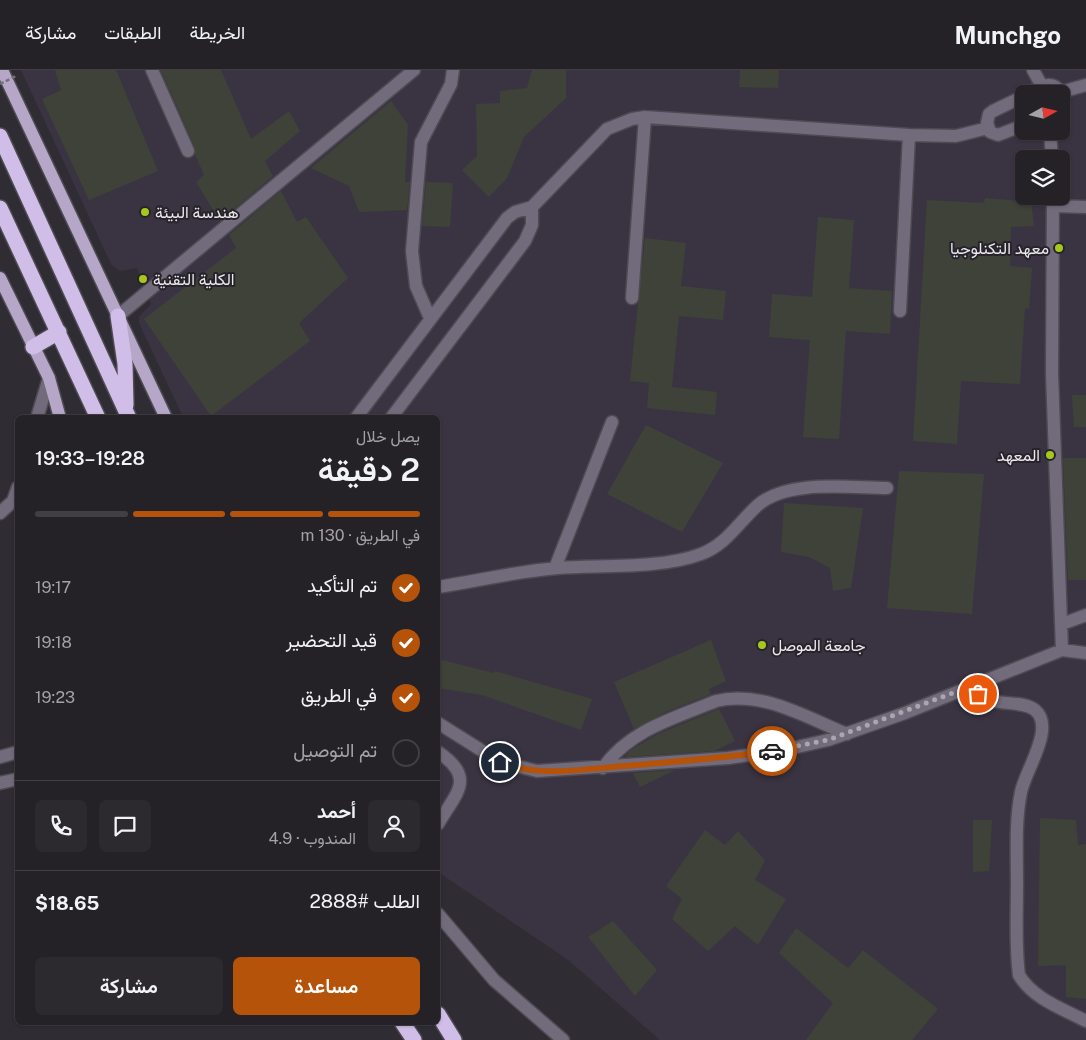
<!DOCTYPE html>
<html lang="ar">
<head>
<meta charset="utf-8">
<style>
	body { margin:0; font-family:"Public Sans",Vazirmatn,sans-serif; background:#2c292f; color:#f1f3f6; direction:rtl; height:100vh; display:flex; flex-direction:column; font-size:19px; white-space:nowrap }
	* { box-sizing:border-box; margin:0 }
	p { font-size:16px; color:#a3a3a7 }
	.icon { flex:none; width:28px; height:28px; fill:none; stroke:currentColor; stroke-width:2; stroke-linecap:round; stroke-linejoin:round }
	.map { position:relative; flex:1; overflow:hidden; direction:ltr }
	.details { position:absolute; left:15px; top:345px; width:425px; height:610px; display:flex; flex-direction:column; background:#242127; border-radius:8px; box-shadow:0 1px 4px #0004,0 0 0 1px #413e44; direction:rtl }
	.details>* { flex:none }
	.needle { width:32px; rotate:82deg }
	.tools { position:absolute; left:1015px; top:15px; display:grid; gap:10px }
	.tools a { display:grid; place-items:center; width:55px; height:55px; border-radius:8px; background:#242127; box-shadow:0 1px 4px #0004,0 0 0 1px #413e44; font-size:25px }
	.pin { position:absolute; display:grid; place-items:center; width:42px; height:42px; color:#fff; margin:-21px; border:2px solid #fff; border-radius:50%; box-shadow:0 1px 5px #0007 }
	.courier { position:absolute; display:grid; place-items:center; width:50px; height:50px; margin:-25px; border:4px solid #b45309; border-radius:50%; background:#fff; color:#222; box-shadow:0 1px 6px #0007 }
	.summary em { font-style:normal; font-weight:600 }
	.summary div { display:flex; flex-direction:column-reverse }
	.summary { display:flex; align-items:center; justify-content:space-between; height:85px; padding:0 20px }
	h1 { font-size:32px; font-weight:600; line-height:38px }
	.bar { display:grid; grid-template-columns:repeat(4,1fr); gap:8px 5px; align-content:center; height:60px; padding:0 20px }
	.bar i { height:6px; border-radius:4px; background:#413e44 }
	.bar .selected { background:#b45309 }
	.bar p { grid-column:span 4 }
	.line { display:flex; align-items:center; gap:12px; padding:0 20px; border-top:1px solid #413e44 }
	.line div { flex:1 }
	.round { display:grid; place-items:center; flex:none; width:52px; height:52px; border-radius:8px; background:#2c292f }
	ol { padding:0 20px; list-style:none }
	li { display:flex; align-items:center; gap:15px; height:55px }
	li p { margin-inline-start:auto }
	li .icon { padding:5px; border-radius:50%; background:#b45309; color:#fff; stroke-width:4 }
	li:last-child { color:#a3a3a7 }
	li i { width:28px; height:28px; border:2px solid #413e44; border-radius:50% }
	.action { display:flex; gap:10px; margin-top:auto; padding:10px 20px }
	.action a { flex:1; height:58px; border-radius:8px; background:#b45309; color:#fff; font-size:20px; font-weight:600; line-height:58px; text-align:center }
	.action a+a { background:#2c292f; color:#f1f3f6 }
	header { display:flex; align-items:center; gap:30px; box-sizing:border-box; height:70px; padding:0 25px; background:#242127; border-bottom:1px solid #413e44 }
	header strong { font-size:24px }
	nav { display:flex; gap:28px; margin-inline-start:auto; font-size:18px }
	.map>svg:first-child { display:block }
</style>
</head>
<body>
<header>
<strong>Munchgo</strong>
<nav><a>الخريطة</a><a>الطبقات</a><a>مشاركة</a></nav>
</header>
<div class="map">
<svg width="1086" height="970" viewBox="0 0 1086 970">
	<rect width="100%" height="100%" fill="#302c34"/>
	<path fill="#3a3442" fill-rule="evenodd" d="M21,0h1065v970h-426l-93,-81 -129,-87v-454l-255,-1 -44,-94v-6l12,-13 -14,-36 -18,3 -8,-7zM1024,24h37v37h-37zM1024,89h37v37h-37z"/>
	<path fill="#3f4239" d="M55,0h61l42,101 -69,29 -47,-101 19,-9z
		M161,0h60l30,69 38,-28 11,20 -35,30 8,15 -53,45 -24,-39 8,-7 -9,-21v-6z
		M532,0h34v28l-42,39 -17,41 -18,19 -27,-27 15,-14 -1,-52 24,-1v-12l27,-3z
		M740,0h39l-1,18 -39,-1z
		M391,31l17,24 -3,57h5l-3,28 -48,2 -10,-26 -38,-18z
		M426,112l27,1 -3,44 -28,-1z
		M281,121l16,31 9,-5 42,61 -49,45 11,18 -99,75 -67,-97 92,-71 -7,-13z
		M985,128l46,4 3,24 -23,1 -1,39 22,2 -3,41 -4,-1 -5,76 -59,-3 -4,63 -44,-3 14,-241 57,3z
		M818,147l36,3 -5,68 43,3 -2,43 -44,-3 -7,108 -36,-2 7,-97 -41,-3 3,-43 40,3z
		M645,168l41,5 -5,43 45,5 -3,29 -44,-4 -7,71 45,5 -2,23 -68,-7 2,-25 -19,-2z
		M1072,325h14v32h-12z
		M646,355l77,38 -41,69 -75,-38z
		M1063,388h23v122h-18z
		M899,401l85,3 -12,140 -85,-6z
		M784,433l79,5 -12,80 -18,3 -3,-23 -21,-11 -28,-5z
		M711,570l15,41 -17,8 2,5 -45,18 -32,17 -20,-47z
		M438,589l56,14 1,-2 97,28 -11,31 -99,-35 -44,-7z
		M719,639l16,32 -21,10 -89,6 6,-7 27,-16z
		M675,700l-35,17 -7,-14z
		M1040,748l36,2 2,25 8,-1v155l-20,-2v-32l-28,1z
		M973,750h19l-3,51 -16,1z
		M705,760l20,15 13,-14 27,29 -10,20 31,19 -28,46 -23,-19 -27,25 -36,-32 10,-20 -16,-13z
		M613,851l44,49 -22,26 -47,-59z
		M796,858l52,40 15,-18 75,59 -26,31h-106l27,-37 -54,-50z"/>
	<g fill="none" stroke-linecap="round" stroke-linejoin="round">
		<g stroke="#4e4a52" stroke-width="15">
			<path id="minor" d="M152,0l36,81
				M1033,0l9,16
				M1061,22l25,-7
				M1027,24c13,-7 24,-15 34,-2v10
				M1024,26l-31,15 -4,3 -2,9 3,9 8,3 26,-10
				M1050,61l2,28
				M1053,126l-1,178 10,276
				M1054,136l32,1
				M632,228l13,-181
				M900,241l9,-176
				M118,246l296,-246
				M430,248l-14,-32 -4,-35 9,-109 30,-58 2,-14
				M37,348l12,-40
				M356,348l151,-200 8,-6 17,-5 75,-78 25,-10 13,-2 264,18 47,1 32,-8
				M391,348l134,-177 7,-16v-18
				M0,443l13,-12 5,-14
				M555,498l57,-146
				M438,517c39,-6 80,-16 120,-19 42,-3 104,1 143,-14 25,-9 38,-32 57,-49 30,-26 92,-17 129,-17
				M1062,554l24,-9
				M966,618c8,4 16,9 24,12 13,5 34,1 45,10 21,17 -10,61 -14,82 -6,29 -4,61 -4,91 0,31 -2,62 2,92 13,23 44,34 67,46
				M438,653l62,39 37,9 191,-13 56,-8 44,-10 77,-27 157,-63 24,3
				M438,682c39,26 18,41 0,72
				M0,687l18,-5
				M603,698c26,-38 72,-50 113,-67 46,-11 89,16 131,33
				M0,713l18,-4
				M438,844l56,66 69,60"/>
		</g>
		<g stroke="#4e4a52" stroke-width="15">
			<path id="major" d="M2,0l164,348
				M0,208l49,100 11,40"/>
		</g>
		<g stroke="#4e4a52" stroke-width="18">
			<path id="highway" d="M0,66l129,282
				M0,138l98,210
				M118,246l7,48 1,41
				M33,277l26,-15
				M438,944l16,26
				M402,952l12,18"/>
		</g>
		<use href="#minor" stroke="#726b7c" stroke-width="12"/>
		<use href="#major" stroke="#b6a7c9" stroke-width="12"/>
		<use href="#highway" stroke="#d1bee8" stroke-width="15"/>
		<path stroke="#747178" stroke-width="2.5" stroke-dasharray="4 2.5" stroke-linecap="butt" d="M0,14l16,-8"/>
	</g>
	<g fill="none" stroke-linecap="round" stroke-linejoin="round">
		<path stroke="#aaa6ad" stroke-width="5" stroke-dasharray="0 9" d="M772,681l56,-11 138,-52 12,6"/>
		<path stroke="#b45309" stroke-width="6" d="M500,692c39,16 83,7 124,4 50,-4 99,-8 148,-15"/>
	</g>
	<g fill="#a8c71d" stroke="#26232a" stroke-width="2">
		<circle cx="145" cy="142" r="5"/>
		<circle cx="1059" cy="178" r="5"/>
		<circle cx="143" cy="209" r="5"/>
		<circle cx="1050" cy="385" r="5"/>
		<circle cx="762" cy="575" r="5"/>
	</g>
	<g text-anchor="middle" dominant-baseline="central" stroke-width="4" stroke-linejoin="round" paint-order="stroke">
		<g font-size="16" fill="#ebe8ee" stroke="#26232a" text-anchor="start">
			<text x="155" y="142">هندسة البيئة</text>
			<text x="1049" y="178" text-anchor="end">معهد التكنلوجيا</text>
			<text x="153" y="209">الكلية التقنية</text>
			<text x="1040" y="385" text-anchor="end">المعهد</text>
			<text x="772" y="575">جامعة الموصل</text>
		</g>
	</g>
</svg>
<div class="tools">
<a><svg class="needle" viewBox="-14 -14 28 28"><path d="M0-13l5 13h-10z" fill="#e53935"/><path d="M0 13l5-13h-10z" fill="#a3a3a7"/></svg></a>
<a><svg class="icon" aria-label="layers" viewBox="0 0 24 24"><path d="M12 4l9 5-9 5-9-5zM3 14l9 5 9-5"/></svg></a>
</div>
<div class="pin" style="left:978px;top:624px;background:#ea580c"><svg class="icon" aria-label="bag" viewBox="0 0 24 24"><path d="M5 8h14l-1 12H6zM9 8a3 3 0 0 1 6 0"/></svg></div>
<div class="pin" style="left:500px;top:692px;background:#1f2937"><svg class="icon" aria-label="home" viewBox="0 0 24 24"><path d="M3 11l9-7 9 7M6 9v11h12V9"/></svg></div>
<div class="courier" style="left:772px;top:681px"><svg class="icon" aria-label="car" viewBox="0 0 24 24"><path d="M5 17H2v-5l4-1 3-4h7l3 4 3 1v5h-3M9 17h6M6 11h13"/><circle cx="7" cy="17" r="2"/><circle cx="17" cy="17" r="2"/></svg></div>
<section class="details">
<div class="summary"><div><h1>2 دقيقة</h1><p>يصل خلال</p></div><em>19:28–19:33</em></div>
<div class="bar"><i class="selected"></i><i class="selected"></i><i class="selected"></i><i></i><p>في الطريق · 130 m</p></div>
<ol>
<li><svg class="icon" aria-label="check" viewBox="0 0 24 24"><path d="M5 12l5 5 9-10"/></svg>تم التأكيد<p>19:17</p></li>
<li><svg class="icon" aria-label="check" viewBox="0 0 24 24"><path d="M5 12l5 5 9-10"/></svg>قيد التحضير<p>19:18</p></li>
<li><svg class="icon" aria-label="check" viewBox="0 0 24 24"><path d="M5 12l5 5 9-10"/></svg>في الطريق<p>19:23</p></li>
<li><i></i>تم التوصيل</li>
</ol>
<div class="line" style="height:90px"><a class="round"><svg class="icon" aria-label="person" viewBox="0 0 24 24"><circle cx="12" cy="8" r="4"/><path d="M4 21q1-7 8-7t8 7"/></svg></a><div><b>أحمد</b><p>المندوب · 4.9</p></div><a class="round"><svg class="icon" aria-label="chat" viewBox="0 0 24 24"><path d="M4 5h16v11H9l-5 4z"/></svg></a><a class="round"><svg class="icon" aria-label="phone" viewBox="0 0 24 24"><path d="M5 4h4l2 5-3 2q2 4 5 5l2-3 5 2v4C11 20 4 13 5 4z"/></svg></a></div>
<div class="line" style="height:65px"><div>الطلب #2888</div><b>$18.65</b></div>
<div class="action"><a>مساعدة</a><a>مشاركة</a></div>
</section>
</div>
</body>
</html>
